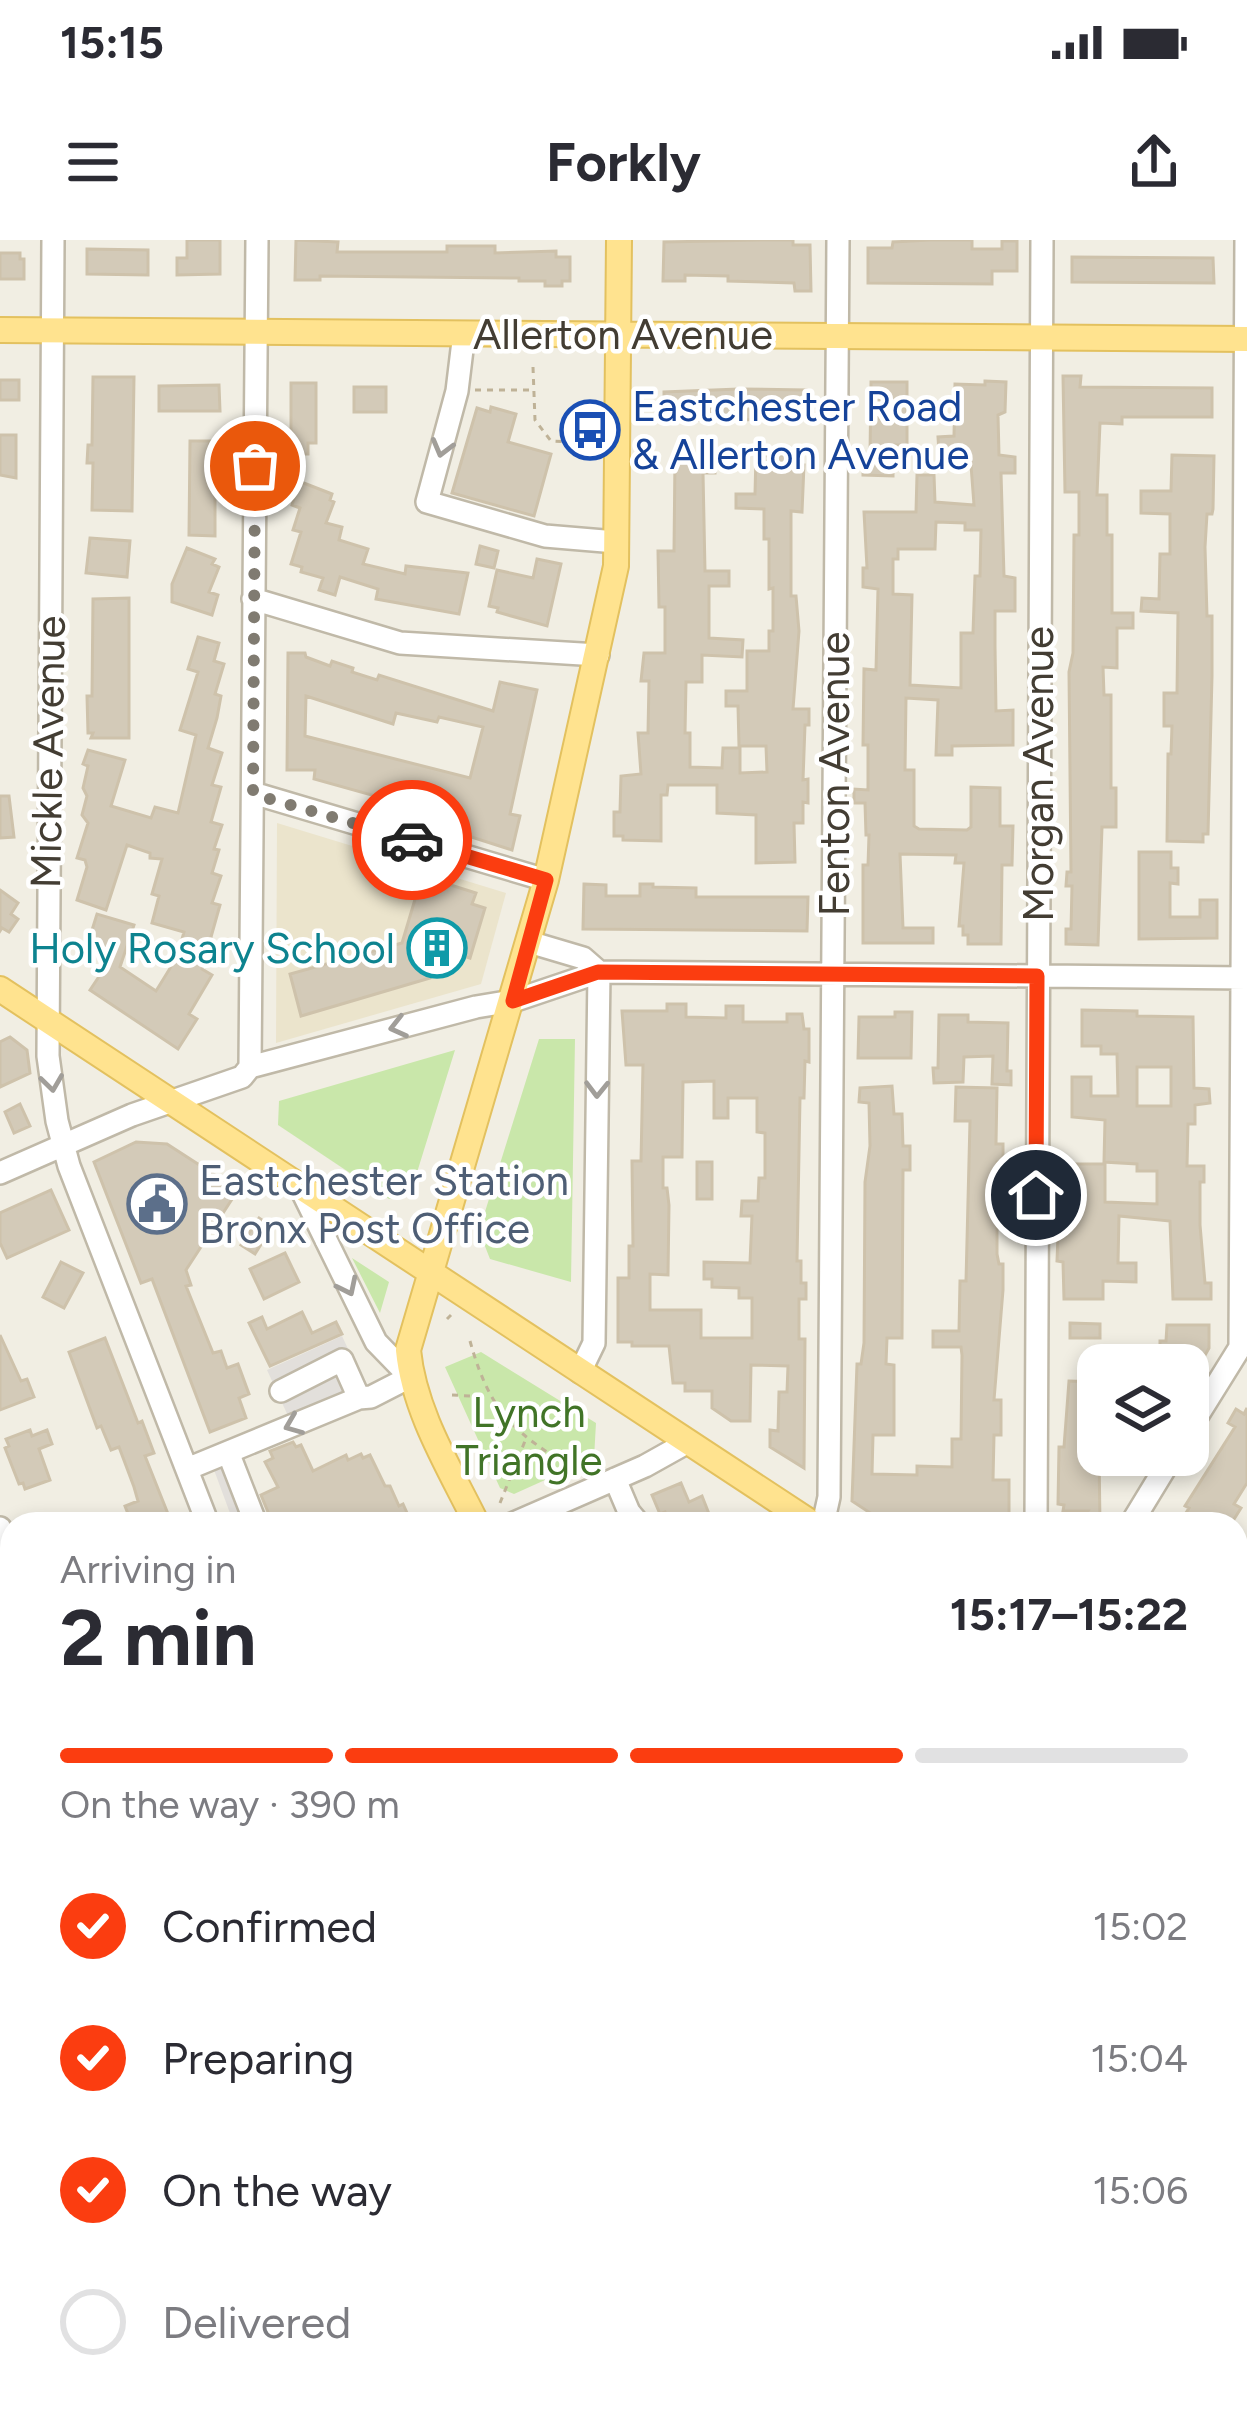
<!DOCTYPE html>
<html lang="en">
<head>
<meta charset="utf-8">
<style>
	body { margin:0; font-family:Figtree,sans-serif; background:#f7f7f7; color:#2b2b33; height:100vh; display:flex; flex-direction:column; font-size:45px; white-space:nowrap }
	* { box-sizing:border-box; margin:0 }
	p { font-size:39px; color:#7c7c81 }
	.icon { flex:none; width:66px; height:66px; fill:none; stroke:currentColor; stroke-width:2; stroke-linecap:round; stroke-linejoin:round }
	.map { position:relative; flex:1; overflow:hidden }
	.side { position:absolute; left:0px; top:1272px; width:1248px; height:900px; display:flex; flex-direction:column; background:#fff; border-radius:36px 36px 0 0; box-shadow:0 6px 18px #0003 }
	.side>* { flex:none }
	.buttons { position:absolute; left:1077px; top:1104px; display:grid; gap:24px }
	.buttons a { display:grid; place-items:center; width:132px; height:132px; border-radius:24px; background:#fff; box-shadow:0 6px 18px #0003; font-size:60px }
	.pin { position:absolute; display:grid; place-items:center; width:102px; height:102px; color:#fff; margin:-51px; border:6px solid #fff; border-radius:50%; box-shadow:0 3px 12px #0007 }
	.courier { position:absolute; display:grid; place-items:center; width:120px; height:120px; margin:-60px; border:9px solid #fb3d10; border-radius:50%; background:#fff; color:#222; box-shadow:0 3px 15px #0007 }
	.headline em { font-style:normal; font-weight:700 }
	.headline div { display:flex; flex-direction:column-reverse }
	.headline { display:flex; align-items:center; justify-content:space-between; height:204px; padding:0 60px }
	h1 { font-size:78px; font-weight:700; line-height:90px }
	.bar { display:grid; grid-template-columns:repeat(4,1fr); gap:18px 12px; align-content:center; height:144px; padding:0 60px }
	.bar i { height:15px; border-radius:9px; background:#e1e1e2 }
	.bar .active { background:#fb3d10 }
	.bar p { grid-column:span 4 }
	ol { padding:0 60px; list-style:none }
	li { display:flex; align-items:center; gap:36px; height:132px }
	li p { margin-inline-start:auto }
	li .icon { padding:12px; border-radius:50%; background:#fb3d10; color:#fff; stroke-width:4 }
	li:last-child { color:#7c7c81 }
	li i { width:66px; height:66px; border:6px solid #e1e1e2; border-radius:50% }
	.status { display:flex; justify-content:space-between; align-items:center; height:84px; padding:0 60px; background:#fff; direction:ltr }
	.status svg { height:33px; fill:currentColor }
	header { display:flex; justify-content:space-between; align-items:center; height:156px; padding:0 60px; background:#fff; font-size:54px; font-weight:700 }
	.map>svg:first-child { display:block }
</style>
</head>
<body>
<div class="status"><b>15:15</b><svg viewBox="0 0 49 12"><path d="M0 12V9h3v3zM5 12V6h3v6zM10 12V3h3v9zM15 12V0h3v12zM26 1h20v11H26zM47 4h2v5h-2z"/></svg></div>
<header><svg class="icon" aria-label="menu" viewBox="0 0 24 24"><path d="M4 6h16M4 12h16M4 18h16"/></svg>Forkly<svg class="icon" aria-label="share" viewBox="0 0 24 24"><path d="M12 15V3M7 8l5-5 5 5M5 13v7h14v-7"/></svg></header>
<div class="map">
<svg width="1247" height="2172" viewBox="0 0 1247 2172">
	<rect width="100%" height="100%" fill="#f1eee3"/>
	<path fill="#ebe4cc" d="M277,583l229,70 -25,91 -205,59z"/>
	<path fill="#c9e7aa" d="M539,799h36l-4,243 -81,-23 -11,-28z
		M455,810l-45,145 -21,4 -111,-74 1,-24z
		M352,1018l37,24 -9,31z
		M481,1112l115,71 -2,35 -80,36 -14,-6 -55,-121z"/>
	<path fill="#e2dfdb" d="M342,1096l22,47 -75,35 -22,-48z
		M220,1205l30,79h-16l-27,-73z"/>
	<path fill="#d3cab8" stroke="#cec2ab" stroke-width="3" fill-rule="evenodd" d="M187,0h33v34l-43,1v-17h10z
		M296,0l42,2 -1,10h110v-6h48v7l61,-2v6h14v24h-8v5h-17v-5h-26v-3l-199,-2v4h-25z
		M761,0h32v5h17l1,46h-16l-1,-8 -66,-2v-5l-43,-1v6h-22l1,-39z
		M930,0h42v9h30v-8h15v30h-25v13l-124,-1v-35h24l1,-6z
		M87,9l61,1v25l-61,-1z
		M0,13h20v6h4v20h-24z
		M1072,17l141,1 1,25 -142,-1z
		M1063,136h18l-1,11 132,1v29h-90v7l-22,-1 -3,72h10v40h5v78h21v15h-16v40l-14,-1 1,28h7v93h5v39h-14l-4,118 -32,-1v-15h5l1,-43h-6l1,-14h4l-2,-200 4,-19 1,-118h5v-43h-14z
		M93,137h41l-2,134 -40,-1 1,-47h-6l1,-18h4z
		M0,140h19v20h-19z
		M985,141l21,1 -1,30 -7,3 1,40 16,2v16h-14l3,103 11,2v33h-20v35l1,65 17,-1v35l-61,1v9h-16l2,-55 -32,-2 -1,72h9v56l5,3 48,1 4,-3v-40l29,1v38h13l-1,39h-10l-1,79h-33v-9h-5v-9h-4l5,-63h-9l1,-8 -56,-1 3,74h30v15h-70v-78h5l1,-30h-3l-1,-32h-11v-14l14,1v-45h-5l1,-76 12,1 2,-81 -15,-2v-19h4l-3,-56h52l1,-37h17l1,27 39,3 -4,-53 -31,1 -1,-16 16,-1 1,-52 30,1zM936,282l29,1v7h16l-1,46h-5l-2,57h-12v55l-51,-3 2,-90 -19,-1v-35h5v-10h37z
		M871,142h36v63h-14v31l-30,-1v-20h7z
		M291,143h25v60h-8v11h-17z
		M219,145l1,26h-61v-25z
		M354,147h32v25h-32z
		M739,149l67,1 -1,29 -141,2v-29z
		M491,167l25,7 -8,28 43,12 -17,62 -82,-23 25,-85 13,4z
		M0,195h16v43l-16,-3z
		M190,201h20l-1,6 6,2v87l-26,-1z
		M756,215h44v10h4l-2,47 -11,-1v85h5l3,35 -6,78h16v16h-4l-2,55 5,-1v24l-5,-1v21h-9l1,39 -39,1v-48l-39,-2v-28h-49l-1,10h-6v46l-38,-1v-4h-9v-24h6l1,-36 20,-2 -3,-41h10l1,-52h-8l3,-28h21v-46h-6l-1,-56h16l1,-93h40v15h-12l2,98h24v15h-20v52l34,2 -1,17 -40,-2v27h-16l-1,51h5v34l32,1 1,-20h17v25l27,-1 -1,-26h-27l-1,-40h-12v-15h21v-40h22v-20h4v-43l-4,1v-50h-5v-30l-28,-1v-14h19z
		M1172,215l42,1 -1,53 -1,5h-5l-2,33 2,69h5v60l-4,158h-5v8l-36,-1 1,-87h3l1,-28h-8v-33h13l1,-80 -37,-2 1,-13 17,1 1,-45h10v-40l-29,-1v-22h30z
		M296,240l36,14 -2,6 4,2 -8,21 16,4 -3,13 29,9 -5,15 42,10 1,-8 62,7 -9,41 -83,-15 2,-10 -38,-12 -5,18 -16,-5 4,-12 -22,-6 1,-5 -11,-3 10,-32 -8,-2 7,-22 -8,-3 3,-10 -5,-2z
		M90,298l40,3 -3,36 -41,-4z
		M480,306l18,5 -4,17 -18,-4z
		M187,308l28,11 -3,5 7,3 -10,25 9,3 -6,20 -40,-13v-18z
		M537,319l24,5 -14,62 -50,-14 1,-4 -9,-2 8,-36 36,8z
		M129,358v140h-38l2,-5h-5l-1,-37h5l1,-97z
		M198,397l21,6 -5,18 10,3 -9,30 6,2 -4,22 -9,30 14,5 -10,32 9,2 -10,35 11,3 -8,24 5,1 -7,23 9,3 -9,27 8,2 -18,64 10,6 -23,39 8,5 -19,30 -88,-59 24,-36 -27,-8 10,-32 37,11 -14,42 36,24 21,-34 7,-25 -32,-9 7,-27 -7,-2 10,-35 -12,-1v-5l-23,-8 -21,65 -29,-10 10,-33 -2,-7 -8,-2 11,-35 -6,-8 5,-19 -4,-8 5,-22 -5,-2 5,-14 37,10 -14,46 40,12 4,-11 23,6 18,-78 -16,-5 18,-58 -10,-3z
		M288,413h17l1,4 24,9 2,-5 21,7 -1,4 25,8 2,-5 114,36 7,-29 37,8 -27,124 10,2 -8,34 -50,-16 3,-13 -151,-42 1,-9h-28zM306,456l87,28 3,-11 41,9 2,-5 44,10 -13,51 -165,-42z
		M0,556h9l5,41 -14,1z
		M1139,612h32v16h7v16l-8,-1v34h30v-17h17v38l-78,1z
		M422,636l54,17 -4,11 13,4 -15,50 -13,-4 -4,12 -18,-5 -5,17 -129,38 -11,-42 112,-31z
		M584,644l22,1v11h34v-12h13v3l43,1v9h112l-1,34 -224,-2z
		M0,650l18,13 -7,11 7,5 -9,13 -7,-4 -2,3z
		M667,764h19v13l40,1v-12h17v16h44v-8h15l2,15h5v33l-4,-1 -1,37h-4l-3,163h4v22h5v16h-7v40h6l-1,129 -34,-21v-17l8,1 1,-39h8l1,-26 -37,-1 -1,56h-19l-19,-13v-17h-27v-8h-12l-4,-37h-37v-4h-14v-64h11v-32h4l-1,-85h9l2,-96h-17l-4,-54h45zM714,841v37h14v-20h29v34l8,1v45h-6l-1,23h-16l-1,15h11l-2,47 -46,-1v17h8v8l27,1v10h13v40h-51v-28h-51v-36l18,1 1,-70 -2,-17h-4v-31h19l1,-75z
		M1082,770l55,1v5l56,1 1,71 15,1 1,14 -15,2v19h-7l-1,42h17v16h-4v43l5,58h6v16h-38l-3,-78 -51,-5 -1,47h18v19l-33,-1v18h-39l-1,-37 -6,-1 3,-75h13l1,-22h31v38l52,2v-33h-20v-7l-33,-2 1,-42 -33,-3v-40h19v19h27l-1,-42h-16v-8h-19zM1137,827h34v39h-34z
		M895,772h17l-1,46h-53l1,-41h36z
		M939,775h29v7l40,1 -1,48h4v14l-19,-1 1,-28 -29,1 -1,25 -29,1 -1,-15h5z
		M10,797l17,13 3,23 -30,14v-45z
		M892,846l2,28h8l1,32h7v24h-7l-1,168h-15l-1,26 8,1v70h-21l-1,39 45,1v-9l35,1v-28h9l1,-84 -1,-8h-28v-16h26l1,-50h6l4,-160h-15l1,-34 41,1 -1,56h7v18h-6v92l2,10h4v26l-9,110h7v35h-7l-1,45h16v44h-122l-35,-23 5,-137h4l3,-21 1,-161 5,-36 -1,-43 -10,-1 1,-14z
		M20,864l10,22 -16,7 -9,-21z
		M136,902l31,2 71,46 -52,80 5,15 -5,1 27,67 8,-2 6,17 11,-4 11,30 -10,4 7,20 -36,14 -58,-153 -11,4 -47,-121z
		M697,922h15v37h-15z
		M51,950l18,40 -62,28 -7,-15v-30z
		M259,978l13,9 -17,27 -14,-9z
		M285,1013l14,29 -35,17 -14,-30z
		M61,1022l22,11 -19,35 -21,-11z
		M302,1072l10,21 24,-11 6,12 -72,32 -21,-43 13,-6 5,12z
		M1070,1083l30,1v14h-30z
		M1167,1085h42v23l-5,9h-16v8h-28v-24h6z
		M0,1095l21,46 6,-2 7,18 -34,13z
		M105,1098l33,85 4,-2 12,32 -9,3 27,68h-40l-7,-18 13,-5 -4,-14 -15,-40 -8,3 -10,-24 -4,2 -28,-76z
		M1069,1141l29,1 2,142h-20l8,-13h-25l1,-6 -6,-1 1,-57h5z
		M1247,1168v75l-13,21 7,4 -10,16h-52l10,-16 -4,-2 50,-79 -7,-4 8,-14 8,5z
		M30,1190l2,6 15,-6 5,14 -13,5 11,31 -25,9 -2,-6 -4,1 -14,-36 4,-2 -3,-7z
		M293,1202l3,5 5,-2 12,26 33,-16 2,5 13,-6 2,4 7,-3 15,31h5l9,20 4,-2 9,20h-139l-12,-29 17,-8 -13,-25 8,-4 -3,-7z
		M681,1243l8,19 13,-6 11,28h-43l-5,-12 -5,2 -8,-19z"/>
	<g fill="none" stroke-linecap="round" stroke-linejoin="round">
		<g stroke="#c0b9a8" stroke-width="26">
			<path id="minor" d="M53,0l-5,816 9,65 12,45 139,358
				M464,93l-7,58 -30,111 118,34 71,6
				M253,359l147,44 198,12
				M253,553l293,87
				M529,702l54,16 16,14 -5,371 -14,29
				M250,827l7,-827
				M0,933l132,-58 110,-38 8,-10 226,-60 37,-6 86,-29 648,6
				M1240,1107l6,-1107
				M281,1151l61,-31 17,38
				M1188,1191l59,-95
				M228,1212l28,72
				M187,1229l172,-71 12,-1 39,-20 -34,-35 -76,-155
				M615,1239l14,33 10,12
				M512,1284l133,-58 43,-24
				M823,1284l6,-27 9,-1257
				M1036,1284l6,-1284
				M1131,1284l42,-69
				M0,1288l12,31
				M0,1513l12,-5
				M1236,1594l11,-17
				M1236,1657l11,25
				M0,1832l12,31
				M0,2127l12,-5
				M129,2160l5,12
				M341,2160l5,12
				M554,2160l5,12
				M903,2172l17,-12"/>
		</g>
		<g stroke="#e3c15f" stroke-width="28">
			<path id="major" d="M0,90l1247,9
				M0,749l813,535
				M477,1284c-27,-55 -63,-112 -69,-174l138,-470 70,-314 3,-326
				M1236,1564l11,7
				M794,2160l4,12
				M1210,2172l37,-16"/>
		</g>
		<path stroke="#bfb297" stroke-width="3" stroke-dasharray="6 6" stroke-linecap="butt" d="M533,127l2,53 16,21 36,2
			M475,150h57
			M447,1079l4,-4
			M470,1101c20,72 44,92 106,129
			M452,1155l35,2
			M500,1263l25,-62"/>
		<use href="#minor" stroke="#fff" stroke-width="21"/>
		<use href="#major" stroke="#ffe38f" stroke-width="24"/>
		<g stroke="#939393" stroke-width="9">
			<path id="rail" d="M1236,1380l11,-18
				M1236,1441l11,-17
				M744,2172l7,-12"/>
		</g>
		<use href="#rail" stroke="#fff" stroke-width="4.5" stroke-dasharray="14" stroke-linecap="butt"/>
	</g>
	<defs><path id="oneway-chevron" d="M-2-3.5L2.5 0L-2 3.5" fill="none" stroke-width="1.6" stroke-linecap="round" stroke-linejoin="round" transform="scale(3)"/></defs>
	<g stroke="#a19e99">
		<use href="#oneway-chevron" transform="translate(442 208) rotate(105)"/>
		<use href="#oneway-chevron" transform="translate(398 787) rotate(166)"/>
		<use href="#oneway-chevron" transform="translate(52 843) rotate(82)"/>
		<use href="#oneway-chevron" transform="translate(597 849) rotate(91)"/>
		<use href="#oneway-chevron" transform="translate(348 1047) rotate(64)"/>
		<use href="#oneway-chevron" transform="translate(293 1185) rotate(158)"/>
	</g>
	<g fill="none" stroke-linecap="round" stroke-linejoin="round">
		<path stroke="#807b71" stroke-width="12" stroke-dasharray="0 21.6" d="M255,226l-2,328 159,46"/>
		<path stroke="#fb3d10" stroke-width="15" d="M412,600l134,40 -33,121 85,-29 439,4 -1,219"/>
	</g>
	<defs>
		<g id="bus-ring" transform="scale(3)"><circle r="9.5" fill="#fff" stroke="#1a4fb4" stroke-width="1.5"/><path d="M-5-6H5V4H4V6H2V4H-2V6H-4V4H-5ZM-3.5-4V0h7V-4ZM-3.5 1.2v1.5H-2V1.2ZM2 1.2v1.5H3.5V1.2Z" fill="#1a4fb4"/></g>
		<g id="building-ring" transform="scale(3)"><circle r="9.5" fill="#fff" stroke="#0f9aa8" stroke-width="1.5"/><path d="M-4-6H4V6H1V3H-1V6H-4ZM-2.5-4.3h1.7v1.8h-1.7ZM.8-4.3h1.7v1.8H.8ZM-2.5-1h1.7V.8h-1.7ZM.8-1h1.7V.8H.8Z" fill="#0f9aa8"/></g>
		<g id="civic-ring" transform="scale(3)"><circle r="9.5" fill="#fff" stroke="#5c6f8a" stroke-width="1.5"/><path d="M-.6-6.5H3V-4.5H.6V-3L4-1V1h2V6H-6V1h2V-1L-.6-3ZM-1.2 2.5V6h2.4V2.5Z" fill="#5c6f8a"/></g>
	</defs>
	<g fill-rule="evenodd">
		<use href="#bus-ring" x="590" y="190"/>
		<use href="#building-ring" x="437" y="708"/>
		<use href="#civic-ring" x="157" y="964"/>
	</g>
	<g text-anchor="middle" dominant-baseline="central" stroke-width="9" stroke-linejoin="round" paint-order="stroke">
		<g font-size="42" fill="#433d33" stroke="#fff">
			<text x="623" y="94">Allerton Avenue</text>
			<text transform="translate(48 512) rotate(-89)">Mickle Avenue</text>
			<text transform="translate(834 534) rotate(-90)">Fenton Avenue</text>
			<text transform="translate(1038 534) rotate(-90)">Morgan Avenue</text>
		</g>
		<g font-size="42" fill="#164399" stroke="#fff" text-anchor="start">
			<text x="632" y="166">Eastchester Road<tspan x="632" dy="48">&amp; Allerton Avenue</tspan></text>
		</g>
		<g font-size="42" fill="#0d838f" stroke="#fff" text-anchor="end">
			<text x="395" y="708">Holy Rosary School</text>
		</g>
		<g font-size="42" fill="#4e5e75" stroke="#fff" text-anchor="start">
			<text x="199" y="940">Eastchester Station<tspan x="199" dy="48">Bronx Post Office</tspan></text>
		</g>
		<g font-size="42" fill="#417427" stroke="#fff">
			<text x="529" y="1172">Lynch<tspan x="529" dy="48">Triangle</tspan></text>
		</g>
	</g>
</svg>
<div class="buttons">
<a><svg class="icon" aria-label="layers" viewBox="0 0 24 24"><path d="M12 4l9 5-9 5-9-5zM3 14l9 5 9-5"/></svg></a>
</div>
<div class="pin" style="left:255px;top:226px;background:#ea580c"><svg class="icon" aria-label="bag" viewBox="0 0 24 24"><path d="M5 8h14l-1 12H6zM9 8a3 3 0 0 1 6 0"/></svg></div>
<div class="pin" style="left:1036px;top:955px;background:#1f2937"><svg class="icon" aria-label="home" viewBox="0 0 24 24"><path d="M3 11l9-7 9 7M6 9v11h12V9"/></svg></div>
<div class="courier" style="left:412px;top:600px"><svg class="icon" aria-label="car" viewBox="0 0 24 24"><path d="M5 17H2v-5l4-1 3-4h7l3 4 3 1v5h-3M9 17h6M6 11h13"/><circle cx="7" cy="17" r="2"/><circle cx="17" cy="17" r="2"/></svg></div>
<section class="side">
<div class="headline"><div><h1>2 min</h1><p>Arriving in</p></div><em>15:17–15:22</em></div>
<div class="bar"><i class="active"></i><i class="active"></i><i class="active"></i><i></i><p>On the way · 390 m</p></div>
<ol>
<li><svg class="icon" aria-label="check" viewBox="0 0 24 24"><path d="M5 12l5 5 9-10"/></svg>Confirmed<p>15:02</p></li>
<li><svg class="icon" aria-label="check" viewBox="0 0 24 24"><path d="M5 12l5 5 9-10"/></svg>Preparing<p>15:04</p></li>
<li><svg class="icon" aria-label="check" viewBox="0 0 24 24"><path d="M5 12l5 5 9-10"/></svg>On the way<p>15:06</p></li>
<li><i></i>Delivered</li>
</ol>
</section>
</div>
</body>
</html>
